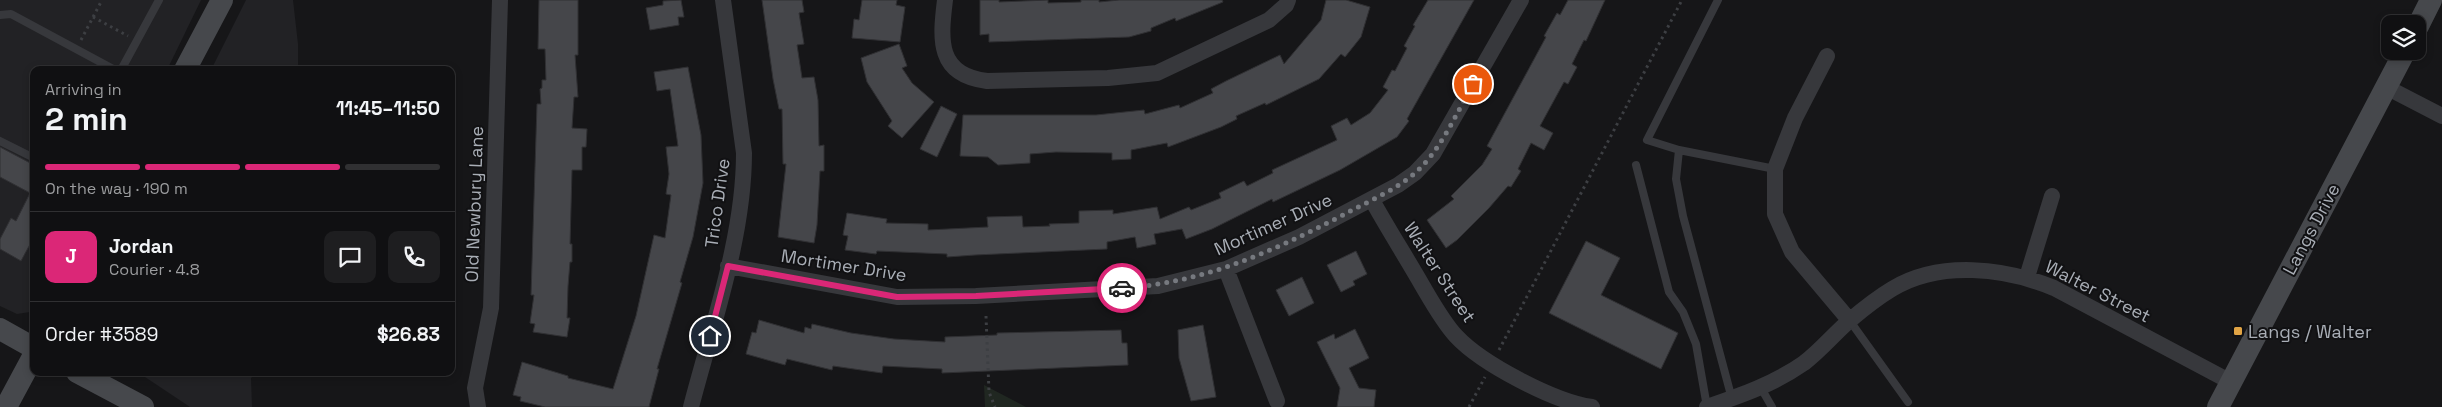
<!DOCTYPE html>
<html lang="en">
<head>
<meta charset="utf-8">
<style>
	body { margin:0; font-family:"Space Grotesk",sans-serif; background:#1e1e20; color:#f1f3f6; height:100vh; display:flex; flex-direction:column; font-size:19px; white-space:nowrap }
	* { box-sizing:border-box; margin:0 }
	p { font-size:16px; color:#9c9d9f }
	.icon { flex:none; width:28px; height:28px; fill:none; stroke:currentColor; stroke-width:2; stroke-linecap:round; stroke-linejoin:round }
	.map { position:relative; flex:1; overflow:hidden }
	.side { position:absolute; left:30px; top:66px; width:425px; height:310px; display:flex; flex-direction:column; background:#101012; border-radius:10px; box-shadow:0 2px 8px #0003,0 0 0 1px #303032 }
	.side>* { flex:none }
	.tools { position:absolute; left:2381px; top:15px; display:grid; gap:10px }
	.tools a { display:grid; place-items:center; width:45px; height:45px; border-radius:10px; background:#101012; box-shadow:0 2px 8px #0003,0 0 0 1px #303032; font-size:25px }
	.pin { position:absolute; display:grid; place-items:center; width:42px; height:42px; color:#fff; margin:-21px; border:2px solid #fff; border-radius:50%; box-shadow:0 1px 5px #0007 }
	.courier { position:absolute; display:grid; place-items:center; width:50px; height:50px; margin:-25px; border:4px solid #db2777; border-radius:50%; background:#fff; color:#222; box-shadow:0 1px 6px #0007 }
	.summary em { font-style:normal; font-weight:600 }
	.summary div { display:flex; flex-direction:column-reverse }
	.summary { display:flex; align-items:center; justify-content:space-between; height:85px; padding:0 15px }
	h1 { font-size:32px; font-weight:600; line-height:38px }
	.bar { display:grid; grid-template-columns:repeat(4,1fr); gap:8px 5px; align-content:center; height:60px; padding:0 15px }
	.bar i { height:6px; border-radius:4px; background:#303032 }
	.bar .selected { background:#db2777 }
	.bar p { grid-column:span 4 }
	.line { display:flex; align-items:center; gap:12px; padding:0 15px; border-top:1px solid #303032 }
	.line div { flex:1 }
	.round { display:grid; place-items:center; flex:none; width:52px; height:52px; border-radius:10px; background:#1e1e20 }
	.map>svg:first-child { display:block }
</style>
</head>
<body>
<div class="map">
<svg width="2442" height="407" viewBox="0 0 2442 407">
	<rect width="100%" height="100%" fill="#161618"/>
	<path fill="#222225" d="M0,0h201l-34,70h-133v243l-2,1 -2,-2 -13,2 -17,-8z
		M246,0h47l5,44v26h-87z
		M139,373h117l-5,5 1,29h-62z"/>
	<path fill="#202721" d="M984,385l42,22h-41z"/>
	<path fill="#45464a" stroke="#303033" d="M539,0h39v55h-3l3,42h-4l-2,31 15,1 -1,18h-4v23h-10l-2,74h2v18h-2l-2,24 -1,32h3l-3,19 -34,-5 2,-8 -5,-1 4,-28h-3l6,-191h4l-1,-15 2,-1v-8h4l-1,-31h-7z
		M681,0l3,17h-6l1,8 -29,5 -4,-22 17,-3v-4z
		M762,0h40l2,12 -5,1 5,31 -7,1 5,33 12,-1 4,23 1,46 5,-1v26h-4l-3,54 -3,18 -36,-6 8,-73h-3l-1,-55h-3l-6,-30z
		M862,0h35l-1,5 9,2 -5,35 -48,-4 2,-19 5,1z
		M980,0h19v2l49,-2v3l33,-1v-2h18v2l20,-2h103l1,2 -47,19 -1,-3 -24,10v3l-22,6 -140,5v-8l-9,1z
		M1326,0h20l24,7 -9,30 -16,20 -4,-3 -22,25 -53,26 -1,-2 -29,13 1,3 -16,8 -53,20 -1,-4 -36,7v9l-19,1v-7l-56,-1 -26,2v9l-32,2 -10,-8 -28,-1 3,-41h133l48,-5 1,4 34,-9 1,3 33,-15 -2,-4 15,-8 54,-26 4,9 37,-44z
		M1428,0h46l-67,119 2,2 -12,16 -57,33 -67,32 -1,-3 -60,30 -26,10 -4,-10 -28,5 2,10 -19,4 -2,-11 -28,5v7l-132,6 -28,2v-3l-70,-3 -1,3 -31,-4 3,-14 -5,-1 4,-22 40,6 -1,4 42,1v6l60,-3 -1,-10 35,-1 1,11 27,-1 -1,-2 30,-1v-12l34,-1v4l44,-7 3,12 29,-12 2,3 30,-12 -2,-5 25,-12 3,5 26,-13 -1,-3 65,-30 -6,-14 16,-8 4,7 19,-12 18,-23 -5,-3 9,-17 3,1 12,-23 -3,-2 11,-20 -2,-1z
		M1568,0h37l-19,41 -2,-1 -12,24 5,3 -9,17 -4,-2 -24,44 13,7 -9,17 -13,-7 -13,26 3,2 -10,16 -3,-1 -19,22 -32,32 -11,8 -19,-28 27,-21 -3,-3 31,-31 10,-16 -5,-3 59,-109 -2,-1 13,-23 3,2z
		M899,44l8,22 -5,2 10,15 22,19 -32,36 -14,-12 4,-5 -25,-39 -6,-24z
		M688,67l13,68 2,48 -10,54 -13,45 2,1 -25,86h2l-10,38h-104l-25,-6 1,-4 -8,-2 9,-33 46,14v2l45,11 23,-73 18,-81 11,3 6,-43 -5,-1 3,-20 -3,-27 12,-1 -8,-57 -13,2 -3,-19z
		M941,106l16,8 -20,43 -17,-8z
		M0,147l34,18v72l-13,24 -21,-12v-10l11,-21 5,3 14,-28 -30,-16z
		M1586,241l34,17 -19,37 77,38 -17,36 -112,-56z
		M1356,251l11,23 -14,7 2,4 -14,7 -14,-27z
		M1302,277l12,26 -25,13 -13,-26z
		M759,320l45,13 1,-6 6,2 1,-5 39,9 43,6 51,3v-5l52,-2v-2l124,-3 1,13h5l1,22 -186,8v-4l-59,-3 -1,7 -49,-7 -1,4 -45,-11 -2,6 -39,-11 6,-22 4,1z
		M1203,325l13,72 -25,4 -12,-43 -1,-28z
		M1355,329l14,29 -20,10 10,20 17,2 -2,17h-37l3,-19 -23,-46 17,-8 1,5z"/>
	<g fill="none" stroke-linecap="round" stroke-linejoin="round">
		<path stroke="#3d3f43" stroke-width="3" stroke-dasharray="2.5 4" stroke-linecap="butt" d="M93,17l35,19
			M81,40l21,-40
			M986,316l3,76 6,15
			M1499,350l183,-350
			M1469,407l16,-30"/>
		<path stroke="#37383c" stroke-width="8" d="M1718,0l-71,140 32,10 -3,29 7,37 49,183
			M0,15l11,-1 104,56
			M121,70l38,-70
			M0,141l34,17
			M1679,150l96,19
			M1636,165l33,127 14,20 13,32 11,63
			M1850,321l58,81
			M1761,388l11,19"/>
		<path stroke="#37383c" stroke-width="16" d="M945,0c-5,40 -8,75 42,81l121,-3 49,-5 112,-53 17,-15 2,-5
			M1827,56l-32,62 -20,51v45l17,38 58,69
			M2386,87l56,29
			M1372,200c16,29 34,57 50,85 10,17 21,37 34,51 26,28 99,66 136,71
			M728,266l169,31 79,-1 182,-10 68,-17 73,-32 99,-52 17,-12 18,-19 88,-154
			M1226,269l51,132
			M2027,277l25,-81
			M478,407l-3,-19 16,-80 9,-308
			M691,407c21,-81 53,-170 53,-254l-21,-153
			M1707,407c35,-12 67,-23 97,-44 16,-12 30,-29 45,-42 13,-11 28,-23 43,-32 48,-29 113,-21 162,-1l177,94"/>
		<path stroke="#46484c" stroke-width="22" d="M2418,26l13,-26
			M185,70l37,-70
			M0,329l34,19
			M77,372l66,35
			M6,407l28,-52
			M2218,407l187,-356"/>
	</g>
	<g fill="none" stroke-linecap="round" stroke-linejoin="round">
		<path stroke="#76797f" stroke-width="5" stroke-dasharray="0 9" d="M1122,288c82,-5 149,-36 221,-73 24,-13 51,-24 72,-42 26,-23 41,-59 58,-89"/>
		<path stroke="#db2777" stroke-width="6" d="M710,336l18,-70 169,31 79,-1 146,-8"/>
	</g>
	<rect fill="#e1a445" stroke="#111113" stroke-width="2" x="2233" y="326" width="10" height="10" rx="2.5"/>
	<g text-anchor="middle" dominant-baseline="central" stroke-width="4" stroke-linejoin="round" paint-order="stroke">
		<g font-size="18" fill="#a9aeb6" stroke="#111113">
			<text transform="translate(717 203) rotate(-82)">Trico Drive</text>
			<text transform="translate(474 204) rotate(-88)">Old Newbury Lane</text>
			<text transform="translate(1273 224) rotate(-24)">Mortimer Drive</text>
			<text transform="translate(2311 229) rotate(-62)">Langs Drive</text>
			<text transform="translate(844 265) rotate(9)">Mortimer Drive</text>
			<text transform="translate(1440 272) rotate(57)">Walter Street</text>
			<text transform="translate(2098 291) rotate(27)">Walter Street</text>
		</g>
		<g font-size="18" fill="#a9aeb6" stroke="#111113" text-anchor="start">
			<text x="2248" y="331">Langs / Walter</text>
		</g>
	</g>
</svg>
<div class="tools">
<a><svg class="icon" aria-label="layers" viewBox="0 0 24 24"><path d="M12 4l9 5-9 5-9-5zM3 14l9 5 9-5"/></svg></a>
</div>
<div class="pin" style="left:1473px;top:84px;background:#ea580c"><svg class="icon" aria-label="bag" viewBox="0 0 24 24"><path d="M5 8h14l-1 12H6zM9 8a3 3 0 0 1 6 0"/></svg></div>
<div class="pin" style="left:710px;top:336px;background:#1f2937"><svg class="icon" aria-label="home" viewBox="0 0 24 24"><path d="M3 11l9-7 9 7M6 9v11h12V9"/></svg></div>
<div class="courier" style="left:1122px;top:288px"><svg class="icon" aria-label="car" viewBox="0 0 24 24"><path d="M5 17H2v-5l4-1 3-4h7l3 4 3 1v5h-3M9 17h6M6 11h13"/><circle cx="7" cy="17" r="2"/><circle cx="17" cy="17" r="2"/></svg></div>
<section class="side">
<div class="summary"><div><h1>2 min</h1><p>Arriving in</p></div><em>11:45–11:50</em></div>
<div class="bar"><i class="selected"></i><i class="selected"></i><i class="selected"></i><i></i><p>On the way · 190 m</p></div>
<div class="line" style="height:90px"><b class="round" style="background:#db2777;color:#fff">J</b><div><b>Jordan</b><p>Courier · 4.8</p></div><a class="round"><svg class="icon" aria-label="chat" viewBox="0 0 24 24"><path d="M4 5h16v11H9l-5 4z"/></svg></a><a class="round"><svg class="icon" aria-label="phone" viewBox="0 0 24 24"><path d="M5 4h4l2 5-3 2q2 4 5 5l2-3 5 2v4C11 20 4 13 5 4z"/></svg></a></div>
<div class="line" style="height:65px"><div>Order #3589</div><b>$26.83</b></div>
</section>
</div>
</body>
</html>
